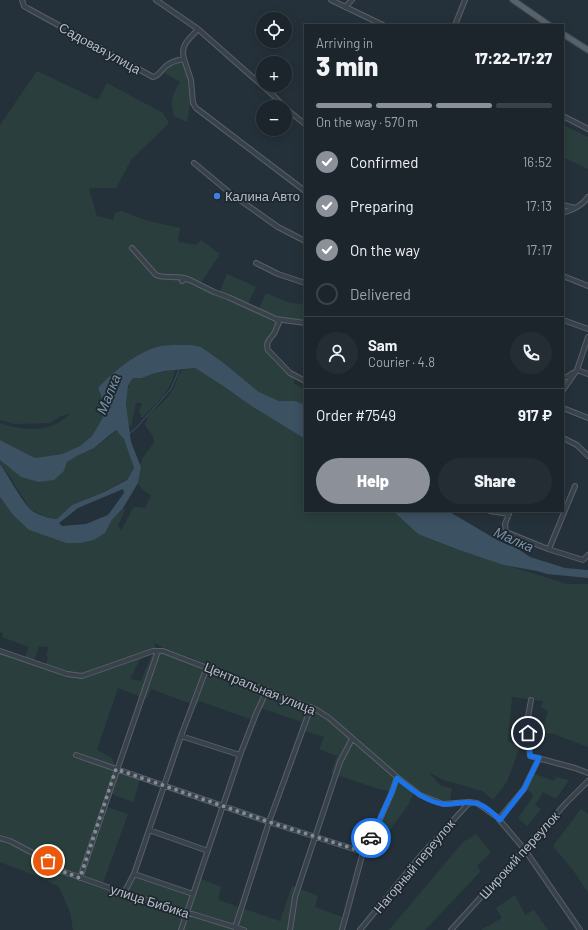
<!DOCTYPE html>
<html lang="en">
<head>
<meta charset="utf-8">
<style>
	body { margin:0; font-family:Barlow,sans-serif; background:#252d34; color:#f1f3f6; height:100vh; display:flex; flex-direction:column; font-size:15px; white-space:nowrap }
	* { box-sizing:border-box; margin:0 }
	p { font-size:13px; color:#a0a5a9 }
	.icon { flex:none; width:22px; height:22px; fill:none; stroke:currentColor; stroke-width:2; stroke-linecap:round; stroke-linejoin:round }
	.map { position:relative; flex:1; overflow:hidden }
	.drawer { position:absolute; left:304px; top:24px; width:260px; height:488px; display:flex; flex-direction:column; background:#1c252c; border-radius:0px; box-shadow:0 2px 10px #0003,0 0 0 1px #3a4248 }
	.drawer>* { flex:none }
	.fabs { position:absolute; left:256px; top:12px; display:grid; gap:8px }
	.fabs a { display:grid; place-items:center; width:36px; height:36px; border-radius:50%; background:#1c252c; box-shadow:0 2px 10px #0003,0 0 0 1px #3a4248; font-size:20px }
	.pin { position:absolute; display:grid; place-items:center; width:34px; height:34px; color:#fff; margin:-17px; border:2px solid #fff; border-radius:50%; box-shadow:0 1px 4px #0007 }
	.courier { position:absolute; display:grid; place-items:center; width:40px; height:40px; margin:-20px; border:3px solid #1a73e8; border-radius:50%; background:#fff; color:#222; box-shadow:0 1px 5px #0007 }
	.head em { font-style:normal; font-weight:800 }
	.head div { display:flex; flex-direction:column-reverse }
	.head { display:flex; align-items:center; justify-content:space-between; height:68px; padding:0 12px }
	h1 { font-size:26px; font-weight:800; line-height:30px }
	.bar { display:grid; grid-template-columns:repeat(4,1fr); gap:6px 4px; align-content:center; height:48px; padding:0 12px }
	.bar i { height:5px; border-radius:3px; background:#3a4248 }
	.bar .current { background:#8c9099 }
	.bar p { grid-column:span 4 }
	.line { display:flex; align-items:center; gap:10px; padding:0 12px; border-top:1px solid #3a4248 }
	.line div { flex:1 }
	.round { display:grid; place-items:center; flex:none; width:42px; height:42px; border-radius:21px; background:#252d34 }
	ol { padding:0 12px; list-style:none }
	li { display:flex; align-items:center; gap:12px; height:44px }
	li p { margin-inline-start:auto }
	li .icon { padding:4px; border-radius:50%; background:#8c9099; color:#fff; stroke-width:4 }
	li:last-child { color:#a0a5a9 }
	li i { width:22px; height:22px; border:2px solid #3a4248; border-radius:50% }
	.button { display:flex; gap:8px; margin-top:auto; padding:8px 12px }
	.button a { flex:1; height:46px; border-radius:24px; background:#8c9099; color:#fff; font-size:16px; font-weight:800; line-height:46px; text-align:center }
	.button a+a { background:#252d34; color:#f1f3f6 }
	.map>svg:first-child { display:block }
</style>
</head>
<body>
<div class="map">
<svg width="588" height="930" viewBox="0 0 588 930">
	<rect width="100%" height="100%" fill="#25313a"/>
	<path fill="#2a3f3d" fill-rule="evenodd" d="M181,62l2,1c8,21 9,37 4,59l-13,-6c-4,-17 -2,-20 6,-34l-17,-10 12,-9z
		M37,71l61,29 9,-17 56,30 6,10 -38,37 -15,28h-23l-4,1 8,27 16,4 2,-7 6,-2 27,10 32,7 -2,11 1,3 17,3 5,-5 19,14 -20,30 19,10 8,-20 29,13 -9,19 11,5 8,-18 24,10 15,1v19l-29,-4 3,4 -12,23 23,27 5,8 -2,2 12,6v16l-15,-4h-11l-20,-9 -34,-28 -34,-19 -30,1 -63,42 6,15 2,9 -14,24 -12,10 -18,8 -27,4 -35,-18v-17c16,6 38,9 54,2 6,-2 11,-7 16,-11l-9,2 -11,7 -36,1 -14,-4v-295z
		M563,125l25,12v32l-25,-12z
		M195,368c36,24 73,48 110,71v72h88l25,23 41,16 108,34h21v163l-34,-13 -12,-1 6,-22 -7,-4 2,-6 -31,-4 -4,44 12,5 -13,36 -14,18 -11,-9 -38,-11 -16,-8 13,14 11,2 -2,13c-27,2 -71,-42 -91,-60v-2l-13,-8 -29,-24 -46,-17 -39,-17 -68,-25 -11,-6 5,9 157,58 99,83 -6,13 -26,36 -9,-6 19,-43 -13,-3 -48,-16 6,-17 -18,-7 5,-12 -25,-8 3,-7 -41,-14 -5,13 -57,-20 -2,5 -46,-17 -4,10 -29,-11 -21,62 15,8 5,11 24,8 -8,25 -24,-9 -5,13 24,8 -26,72 22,7 10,-19 59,20 6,-16 22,9 -3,13 62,21 12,-35 26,10 -3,11 30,11 -3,12h-269l-3,-18 -11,-25 -20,-10 -39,-15v-211l24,9 5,-13 -27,-10 1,-4 -3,-1v-135l13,18 16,15 37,13h15l13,-3 11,-7 7,-13 11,-12 2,2 -7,15 3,6 12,-23 2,-1 10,1 6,-13 -9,-6 -4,-6 4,-24 12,-16 -1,-7 -8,-11 3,-9 20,-19 6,-9 4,-12 4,-6zM39,646l10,1 -3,9 2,1 -3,10 -12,-4zM153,652l-12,29 -11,-2 12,-24z
		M175,370c-4,22 -18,33 -33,48l-3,-7 3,-8h-6l-5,24 -2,-1c-3,-18 -6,-32 4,-48h9l10,-4z
		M116,430l8,8 10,30 -7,11 -24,13 -31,13 -15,15h-5l-22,-11 -20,-32 -10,-13v-4h1l8,8 55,4 3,-10 10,-6 17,-8 13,-9z
		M532,773l22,8 2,-4 13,3 -13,19 -13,-7 -8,13 6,4 -14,17 -9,-8 16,-23 -8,-6z
		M581,809l7,5v78l-15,-22 -20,-24z
		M476,834l15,18 -14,14 4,5 -56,59h-36l74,-88z
		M515,895l10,20 9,-5 14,20h-67l21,-12 -6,-10z"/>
	<path fill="#3c5162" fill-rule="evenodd" d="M177,345h14l10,2 24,17 34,28 20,9h16l10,4v34l-52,-32 -30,-21 -28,-18 -30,3 -13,3 -10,4h-9l-5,8 -2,18 5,38 10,25 -3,16 -15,25 -11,12 -7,13 -11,7 -13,3h-15l-37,-13 -16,-15 -13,-18v-33c10,14 18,31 29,44 4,5 22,12 28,11l15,-14 32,-13 23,-12 7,-12 -10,-29 -8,-9 -22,18 -17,8 -10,6 -3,9 -10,9 -15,2 -18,-5 -21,-17v-20l35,18 27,-4 18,-8 12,-10 14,-24 -2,-9 -6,-15c17,-18 39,-36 63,-42 5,-1 11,-1 16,-1zM123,489l1,4 -16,22 -22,9 -24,2 -3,-3 19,-15z
		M393,511h55l51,30 19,8 12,8 35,11 23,2v8l-41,-4 -10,-3 -33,-6 -45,-15 -41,-16z"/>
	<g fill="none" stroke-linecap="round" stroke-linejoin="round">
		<path stroke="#3c5162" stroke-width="1" d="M130,433l7,-6 34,-38 8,-19"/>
		<g stroke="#576068" stroke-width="6">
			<path id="minor" d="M22,0l2,6 5,3 124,68c6,-1 8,-7 13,-11 5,-4 11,-6 18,-7l7,21 2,23 3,5 109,83
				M156,0l42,29 76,67 10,11
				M331,0l52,25
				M345,7l7,-7
				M455,25l10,-25
				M184,59c-4,-15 5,-19 14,-30
				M285,108l20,16
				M563,116l25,13
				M194,163l36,30 48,34 27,14
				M563,205l12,3
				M563,213c10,-4 19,-7 25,-16
				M132,248l24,27c9,4 21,0 32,4
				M256,263l22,11 27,9
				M563,276l25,10
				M182,281l3,-2 5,1 24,12 14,5 48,22 3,4c-2,3 -3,7 -4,9 -4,7 -10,9 -7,18l22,23 15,8
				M276,319l29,4
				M563,320l25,9
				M577,370l11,4
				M563,377h4l6,-4
				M563,390l14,-20 11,-33
				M563,408l25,10
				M563,438l14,7 11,11
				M490,511l19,3
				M510,511l-5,13 1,8 42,17 35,11 5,-5
				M549,549l26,-63
				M0,651l67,23 15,2 71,-25h10l152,58 14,9 68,59 23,18 23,9 26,-2 8,1 20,14 28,33 55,80
				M531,700l-4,22 3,34 45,12 13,5
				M181,736l59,19
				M76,755l193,67 94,30
				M499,819l25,-30 15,-31
				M149,830l59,21
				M0,838l10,3 38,20 6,3 2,5 68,24 120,37
				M134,874l59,20
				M80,878l78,-227
				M124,893l10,-19 47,-138 26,-69
				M235,928l34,-106 42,-115
				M181,930l59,-175 16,-41 11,-24
				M290,930l5,-33 45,-135 12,-23
				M342,930l21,-78 10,-17 19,-43 5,-15
				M360,930l63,-77 46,-50
				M451,930l116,-128 21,-21"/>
		</g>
		<g stroke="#454e56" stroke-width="7">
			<path id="major" d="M513,0l36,25
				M563,34l25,16"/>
		</g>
		<use href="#minor" stroke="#39424a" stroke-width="4"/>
		<use href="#major" stroke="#57626a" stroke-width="5"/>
	</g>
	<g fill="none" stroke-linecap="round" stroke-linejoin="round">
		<path stroke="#828c95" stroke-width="4" stroke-dasharray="0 7.2" d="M48,861l6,3 2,5 24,9 36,-109 153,53 95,30 7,-14"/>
		<path stroke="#1a73e8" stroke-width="5" d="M371,838l21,-46 5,-14c14,11 28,23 46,26 5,1 10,0 15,-1 21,-2 27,2 42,17l24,-31 15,-31 -9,-2 -2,-23"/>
	</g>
	<circle fill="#3f7fe0" stroke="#1e272f" stroke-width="1.5" cx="217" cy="196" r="4"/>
	<g text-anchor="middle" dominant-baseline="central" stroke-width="3.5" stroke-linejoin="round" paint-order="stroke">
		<g font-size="13" fill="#b4bdc6" stroke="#1e272f">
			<text transform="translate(100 48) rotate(29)">Садовая улица</text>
			<text transform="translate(260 688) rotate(22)">Центральная улица</text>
			<text transform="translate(519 855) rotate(-48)">Широкий переулок</text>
			<text transform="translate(414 866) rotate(-50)">Нагорный переулок</text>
			<text transform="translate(150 901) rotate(18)">улица Бибика</text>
		</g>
		<g font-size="13" fill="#b4bdc6" stroke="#1e272f" text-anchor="start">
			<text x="225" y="196">Калина Авто</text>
		</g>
		<g font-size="14" font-style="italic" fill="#7892a7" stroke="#1e272f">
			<text transform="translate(108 394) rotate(-68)">Малка</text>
			<text transform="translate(514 539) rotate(24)">Малка</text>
		</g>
	</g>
</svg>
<div class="fabs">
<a><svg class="icon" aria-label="locate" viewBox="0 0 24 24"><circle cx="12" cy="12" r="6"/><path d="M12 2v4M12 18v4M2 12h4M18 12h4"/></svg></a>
<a>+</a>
<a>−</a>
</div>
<div class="pin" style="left:48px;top:861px;background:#ea580c"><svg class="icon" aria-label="bag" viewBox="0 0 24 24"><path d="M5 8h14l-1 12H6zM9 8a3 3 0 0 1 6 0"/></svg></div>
<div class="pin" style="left:528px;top:733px;background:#1f2937"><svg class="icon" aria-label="home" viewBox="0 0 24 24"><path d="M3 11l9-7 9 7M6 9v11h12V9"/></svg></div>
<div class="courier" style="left:371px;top:838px"><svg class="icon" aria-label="car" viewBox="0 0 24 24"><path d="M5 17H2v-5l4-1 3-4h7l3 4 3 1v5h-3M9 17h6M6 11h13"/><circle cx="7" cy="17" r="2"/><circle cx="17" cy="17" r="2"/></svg></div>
<section class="drawer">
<div class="head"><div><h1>3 min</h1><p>Arriving in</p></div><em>17:22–17:27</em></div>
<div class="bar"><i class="current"></i><i class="current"></i><i class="current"></i><i></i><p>On the way · 570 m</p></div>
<ol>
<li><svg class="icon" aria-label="check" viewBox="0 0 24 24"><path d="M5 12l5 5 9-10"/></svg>Confirmed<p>16:52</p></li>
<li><svg class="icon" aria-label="check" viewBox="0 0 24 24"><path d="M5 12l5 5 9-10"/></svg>Preparing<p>17:13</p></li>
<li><svg class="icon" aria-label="check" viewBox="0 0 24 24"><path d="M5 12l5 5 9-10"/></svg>On the way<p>17:17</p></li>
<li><i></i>Delivered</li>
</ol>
<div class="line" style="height:72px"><a class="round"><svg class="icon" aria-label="person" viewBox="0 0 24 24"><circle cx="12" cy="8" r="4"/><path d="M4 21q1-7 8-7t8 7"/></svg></a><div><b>Sam</b><p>Courier · 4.8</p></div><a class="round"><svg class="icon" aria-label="phone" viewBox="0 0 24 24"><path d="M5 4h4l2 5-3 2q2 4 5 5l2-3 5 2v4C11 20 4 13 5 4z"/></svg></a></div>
<div class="line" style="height:52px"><div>Order #7549</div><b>917 ₽</b></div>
<div class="button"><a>Help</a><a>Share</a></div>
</section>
</div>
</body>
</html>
